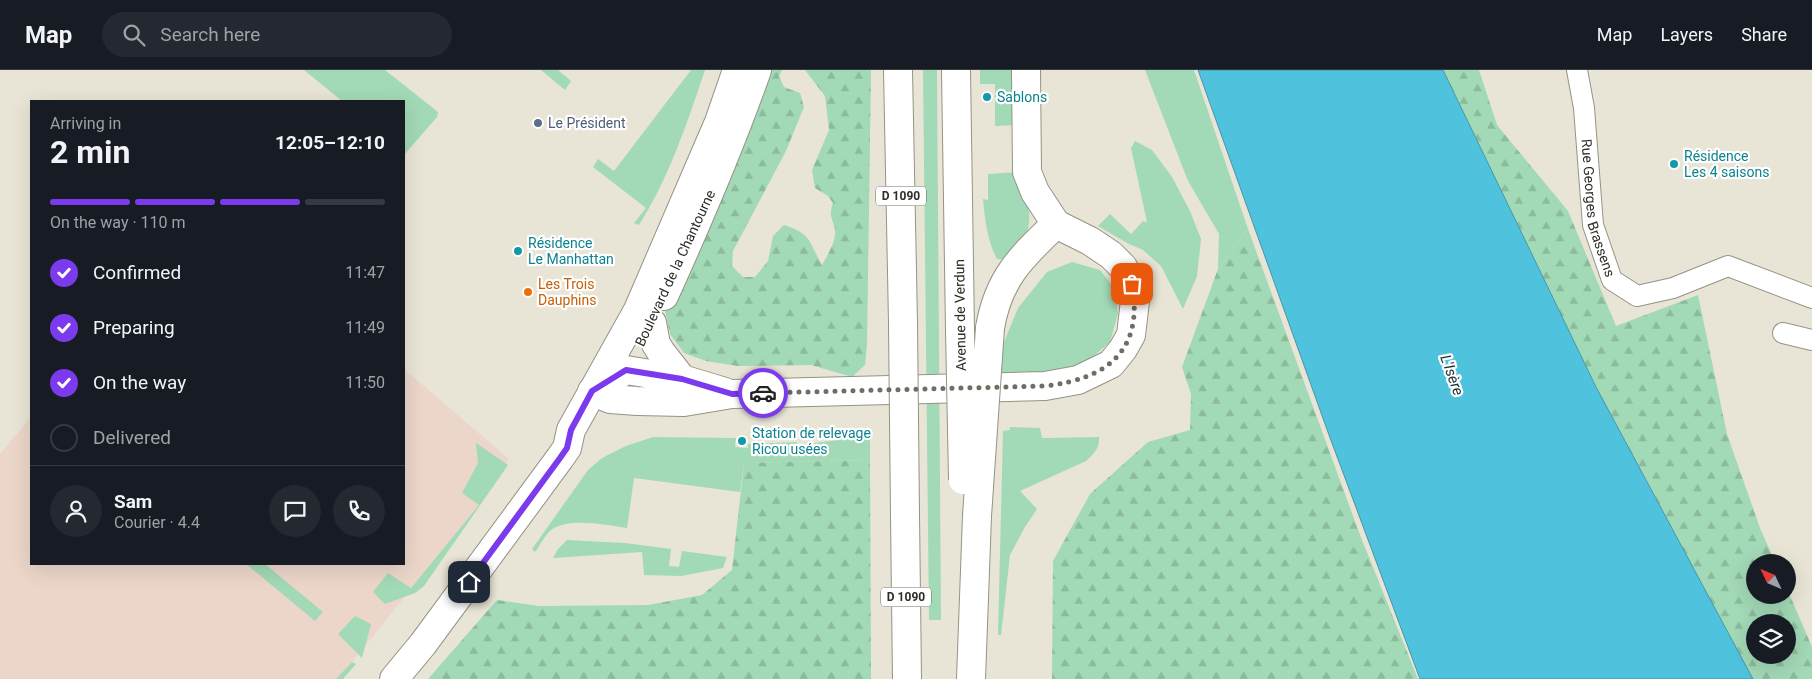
<!DOCTYPE html>
<html lang="en">
<head>
<meta charset="utf-8">
<style>
	body { margin:0; font-family:Roboto,sans-serif; background:#242831; color:#f1f3f6; height:100vh; display:flex; flex-direction:column; font-size:19px; white-space:nowrap }
	* { box-sizing:border-box; margin:0 }
	p { font-size:16px; color:#9ea1a6 }
	.icon { flex:none; width:28px; height:28px; fill:none; stroke:currentColor; stroke-width:2; stroke-linecap:round; stroke-linejoin:round }
	.map { position:relative; flex:1; overflow:hidden }
	.sheet { position:absolute; left:30px; top:30px; width:375px; height:465px; display:flex; flex-direction:column; background:#171b24; border-radius:0px; box-shadow:0 5px 20px #0002 }
	.sheet>* { flex:none }
	.needle { width:32px; rotate:314deg }
	.controls { position:absolute; left:1746px; top:484px; display:grid; gap:10px }
	.controls a { display:grid; place-items:center; width:50px; height:50px; border-radius:50%; background:#171b24; box-shadow:0 5px 20px #0002; font-size:25px }
	.pin { position:absolute; display:grid; place-items:center; width:42px; height:42px; color:#fff; margin:-21px; border-radius:10px; box-shadow:0 2px 8px #0006 }
	.courier { position:absolute; display:grid; place-items:center; width:50px; height:50px; margin:-25px; border:4px solid #7c3aed; border-radius:50%; background:#fff; color:#222; box-shadow:0 1px 6px #0007 }
	.overview em { font-style:normal; font-weight:700 }
	.overview div { display:flex; flex-direction:column-reverse }
	.overview { display:flex; align-items:center; justify-content:space-between; height:85px; padding:0 20px }
	h1 { font-size:32px; font-weight:700; line-height:38px }
	.bar { display:grid; grid-template-columns:repeat(4,1fr); gap:8px 5px; align-content:center; height:60px; padding:0 20px }
	.bar i { height:6px; border-radius:4px; background:#363941 }
	.bar .selected { background:#7c3aed }
	.bar p { grid-column:span 4 }
	.line { display:flex; align-items:center; gap:12px; padding:0 20px; border-top:1px solid #363941 }
	.line div { flex:1 }
	.round { display:grid; place-items:center; flex:none; width:52px; height:52px; border-radius:26px; background:#242831 }
	ol { padding:0 20px; list-style:none }
	li { display:flex; align-items:center; gap:15px; height:55px }
	li p { margin-inline-start:auto }
	li .icon { padding:5px; border-radius:50%; background:#7c3aed; color:#fff; stroke-width:4 }
	li:last-child { color:#9ea1a6 }
	li i { width:28px; height:28px; border:2px solid #363941; border-radius:50% }
	header { display:flex; align-items:center; gap:30px; box-sizing:border-box; height:70px; padding:0 25px; background:#171b24; border-bottom:1px solid #363941 }
	header strong { font-size:24px }
	nav { display:flex; gap:28px; margin-inline-start:auto; font-size:18px }
	.search { width:350px; height:45px; background:#242831; display:flex; align-items:center; gap:12px; box-sizing:border-box; padding:0 18px; border-radius:28px; color:#9ea1a6; font-size:19px }
	.map>svg:first-child { display:block }
</style>
</head>
<body>
<header>
<strong>Map</strong>
<div class="search"><svg class="icon" aria-label="search" viewBox="0 0 24 24"><circle cx="10" cy="10" r="6"/><path d="M15 15l6 6"/></svg>Search here</div>
<nav><a>Map</a><a>Layers</a><a>Share</a></nav>
</header>
<div class="map">
<svg width="1812" height="609" viewBox="0 0 1812 609">
	<defs>
		<pattern id="forest-firs" width="22" height="20" patternUnits="userSpaceOnUse" patternTransform="scale(1.25)"><rect width="22" height="20" fill="#a2d9b6"/><path d="M5 1l3.5 6h-7zM16 11l3.5 6h-7z" fill="#8cbb9c"/></pattern>
	</defs>
	<rect width="100%" height="100%" fill="#e8e5d6"/>
	<path fill="#ecd6ca" d="M404,299l105,90 -30,46 -127,157 -16,17h-336v-225l31,-37v147h373z"/>
	<path fill="#a2d9b6" d="M304,0h81l53,42 -1,5 -33,38v-54h-62z
		M541,0h17l13,11 -6,9z
		M691,0h14c-18,53 -36,108 -66,155l-5,-2 12,-15 -53,-41 5,-8 16,12z
		M923,0h14l4,550h-12z
		M980,0h35l1,55 -21,1v-42h-15z
		M1145,0h49l54,159 -30,40 1,-35 -31,-53z
		M1135,71l17,9 20,27 18,34 11,28 -4,37 -14,33 -22,-43 -18,-16 -16,-7 -29,-17 12,-12 21,20 12,-13 4,1 -16,-74z
		M1018,102c7,23 18,44 6,67 -4,8 -12,15 -17,21l-10,-1c-10,-19 -12,-39 -14,-60l5,1v-26z
		M1072,192l28,8 15,19 3,25 -8,28 -23,20 -38,14 -49,2 2,-31 16,-39 29,-36z
		M1010,357l30,1 2,10 57,-1c1,11 -5,17 -13,24l-66,30 17,18 -12,18 -15,28 -9,80h-3l5,-204 7,-1z
		M870,366v24l-126,3 -4,29 -106,-14 -7,50c-21,-3 -62,-12 -78,4 -6,6 -9,14 -14,20l-3,-3 56,-79 14,-12 24,-12 27,-9 83,1 -1,9 13,1v-4l49,-2 1,13 17,-1 -1,-11z
		M476,373l32,22 -84,121 -9,7 -30,11 -12,-12 15,-19 23,15 68,-83 -17,-12 16,-30z
		M567,470l58,3 46,6 -2,17 10,1 3,-16 45,6 -4,11 -42,8 -37,-1 -2,-23 -89,6 5,-9z
		M246,494h19l58,48 -8,9z
		M355,546l16,8 -9,34 -24,-24z
		M352,592l4,2 -13,15h-7z"/>
	<path fill="url(#forest-firs)" fill-rule="evenodd" d="M762,0h20l-3,6 5,11 16,6 4,14 -18,44 -53,100 -1,15 11,11h12l13,-16 5,-25 11,-11c29,10 24,16 38,40 5,-9 14,-23 13,-34 -2,-14 -7,-13 -2,-28l-5,-7 -13,-8 -3,-18 17,-40 -4,-34 -20,-26h66l-4,274 -2,21 -13,12 -41,-12 -73,1 -32,-5 -22,-8 -14,-19 -5,-23z
		M1443,0h36l18,55 71,86 48,115 82,-31 29,139 33,94 15,34h-20v33h33v-4l24,56v32h-59l-157,-292zM1755,552h33v33h-33z
		M1248,159l112,306 58,144h-366l1,-118 37,-67 58,-52 42,-12 1,-36 -9,-27 36,-98z
		M870,390l1,219h-443l69,-79 42,6 109,-1 54,-10 30,-25 12,-107z"/>
	<path fill="#4fc3de" stroke="#4596a7" d="M1198,0h245l153,317 157,292h-333l-91,-244z"/>
	<g fill="none" stroke-linecap="round" stroke-linejoin="round">
		<g stroke="#959384" stroke-width="22">
			<g id="street">
				<path id="s1" d="M1577,0l7,38 9,117 19,55 25,16 36,-8 55,-22 84,32"/>
				<path d="M1783,263l29,7"/>
			</g>
		</g>
		<g stroke="#959384" stroke-width="30">
			<path id="secondary" d="M664,226c34,-75 66,-149 93,-226
				M652,253l4,21 5,8 21,27
				M596,319l30,-19 56,9 43,13
				M592,321l18,8 27,2 47,1 48,-8 313,-8 33,-6 33,-16 12,-15 8,-14 4,-34 -3,-17 -9,-17 -12,-12 -21,-14 -34,-17 -21,-32 -8,-20 -1,-102
				M394,609l29,-35 137,-186 7,-10 4,-18 67,-120 81,-188 18,-52"/>
		</g>
		<g stroke="#959384" stroke-width="30">
			<path id="primary" d="M898,0l5,253
				M956,0l4,260
				M990,258c8,-49 31,-71 66,-104
				M905,445l2,164
				M971,609l6,-163"/>
		</g>
		<use href="#street" stroke="#fff" stroke-width="20"/>
		<use href="#secondary" stroke="#fff" stroke-width="28"/>
		<use href="#primary" stroke="#fff" stroke-width="28"/>
		<g stroke="#959384" stroke-width="30" stroke-linecap="butt">
			<path id="primary-bridge" d="M903,253l2,192
				M960,260l3,150
				M977,446l13,-188"/>
		</g>
		<use href="#primary-bridge" stroke="#fff" stroke-width="28"/>
	</g>
	<g fill="none" stroke-linecap="round" stroke-linejoin="round">
		<path stroke="#6f6d64" stroke-width="5" stroke-dasharray="0 9" d="M763,323l282,-7c62,-7 99,-35 87,-102"/>
		<path stroke="#7c3aed" stroke-width="6" d="M469,512l91,-124 7,-10 4,-18 21,-39 34,-21 56,9 50,15 31,-1"/>
	</g>
	<g fill="#0f9aa8" stroke="#fff" stroke-width="2">
		<circle cx="987" cy="27" r="5"/>
		<circle cx="1674" cy="94" r="5"/>
		<circle cx="518" cy="181" r="5"/>
		<circle cx="742" cy="371" r="5"/>
	</g>
	<circle fill="#5c6f8a" stroke="#fff" stroke-width="2" cx="538" cy="53" r="5"/>
	<circle fill="#e8710a" stroke="#fff" stroke-width="2" cx="528" cy="222" r="5"/>
	<g text-anchor="middle" dominant-baseline="central" stroke-width="4.5" stroke-linejoin="round" paint-order="stroke">
		<g fill="#fff" stroke="#6d6c68" stroke-width="1">
			<rect x="876" y="116.5" width="50" height="19" rx="4"/>
			<rect x="881" y="517.5" width="50" height="19" rx="4"/>
		</g>
		<g font-size="12" font-weight="bold" fill="#2e2d27">
			<text x="901" y="126">D 1090</text>
			<text x="906" y="527">D 1090</text>
		</g>
		<g font-size="14" fill="#0d838f" stroke="#fff" text-anchor="start">
			<text x="997" y="27">Sablons</text>
			<text x="1684" y="86">Résidence<tspan x="1684" dy="16">Les 4 saisons</tspan></text>
			<text x="528" y="173">Résidence<tspan x="528" dy="16">Le Manhattan</tspan></text>
			<text x="752" y="363">Station de relevage<tspan x="752" dy="16">Ricou usées</tspan></text>
		</g>
		<g font-size="14" fill="#4e5e75" stroke="#fff" text-anchor="start">
			<text x="548" y="53">Le Président</text>
		</g>
		<g font-size="14" fill="#2e2d27" stroke="#fff">
			<text stroke="none"><textPath href="#s1" startOffset="140">Rue Georges Brassens</textPath></text>
			<text transform="translate(675 198) rotate(-65)">Boulevard de la Chantourne</text>
			<text transform="translate(960 245) rotate(-91)">Avenue de Verdun</text>
		</g>
		<g font-size="14" fill="#c56008" stroke="#fff" text-anchor="start">
			<text x="538" y="214">Les Trois<tspan x="538" dy="16">Dauphins</tspan></text>
		</g>
		<g font-size="15" font-style="italic" fill="#1b2f35" stroke="#fff">
			<text transform="translate(1452 305) rotate(70)">L'Isère</text>
		</g>
	</g>
</svg>
<div class="controls">
<a><svg class="needle" viewBox="-14 -14 28 28"><path d="M0-13l5 13h-10z" fill="#e53935"/><path d="M0 13l5-13h-10z" fill="#9ea1a6"/></svg></a>
<a><svg class="icon" aria-label="layers" viewBox="0 0 24 24"><path d="M12 4l9 5-9 5-9-5zM3 14l9 5 9-5"/></svg></a>
</div>
<div class="pin" style="left:1132px;top:214px;background:#ea580c"><svg class="icon" aria-label="bag" viewBox="0 0 24 24"><path d="M5 8h14l-1 12H6zM9 8a3 3 0 0 1 6 0"/></svg></div>
<div class="pin" style="left:469px;top:512px;background:#1f2937"><svg class="icon" aria-label="home" viewBox="0 0 24 24"><path d="M3 11l9-7 9 7M6 9v11h12V9"/></svg></div>
<div class="courier" style="left:763px;top:323px"><svg class="icon" aria-label="car" viewBox="0 0 24 24"><path d="M5 17H2v-5l4-1 3-4h7l3 4 3 1v5h-3M9 17h6M6 11h13"/><circle cx="7" cy="17" r="2"/><circle cx="17" cy="17" r="2"/></svg></div>
<section class="sheet">
<div class="overview"><div><h1>2 min</h1><p>Arriving in</p></div><em>12:05–12:10</em></div>
<div class="bar"><i class="selected"></i><i class="selected"></i><i class="selected"></i><i></i><p>On the way · 110 m</p></div>
<ol>
<li><svg class="icon" aria-label="check" viewBox="0 0 24 24"><path d="M5 12l5 5 9-10"/></svg>Confirmed<p>11:47</p></li>
<li><svg class="icon" aria-label="check" viewBox="0 0 24 24"><path d="M5 12l5 5 9-10"/></svg>Preparing<p>11:49</p></li>
<li><svg class="icon" aria-label="check" viewBox="0 0 24 24"><path d="M5 12l5 5 9-10"/></svg>On the way<p>11:50</p></li>
<li><i></i>Delivered</li>
</ol>
<div class="line" style="height:90px"><a class="round"><svg class="icon" aria-label="person" viewBox="0 0 24 24"><circle cx="12" cy="8" r="4"/><path d="M4 21q1-7 8-7t8 7"/></svg></a><div><b>Sam</b><p>Courier · 4.4</p></div><a class="round"><svg class="icon" aria-label="chat" viewBox="0 0 24 24"><path d="M4 5h16v11H9l-5 4z"/></svg></a><a class="round"><svg class="icon" aria-label="phone" viewBox="0 0 24 24"><path d="M5 4h4l2 5-3 2q2 4 5 5l2-3 5 2v4C11 20 4 13 5 4z"/></svg></a></div>
</section>
</div>
</body>
</html>
